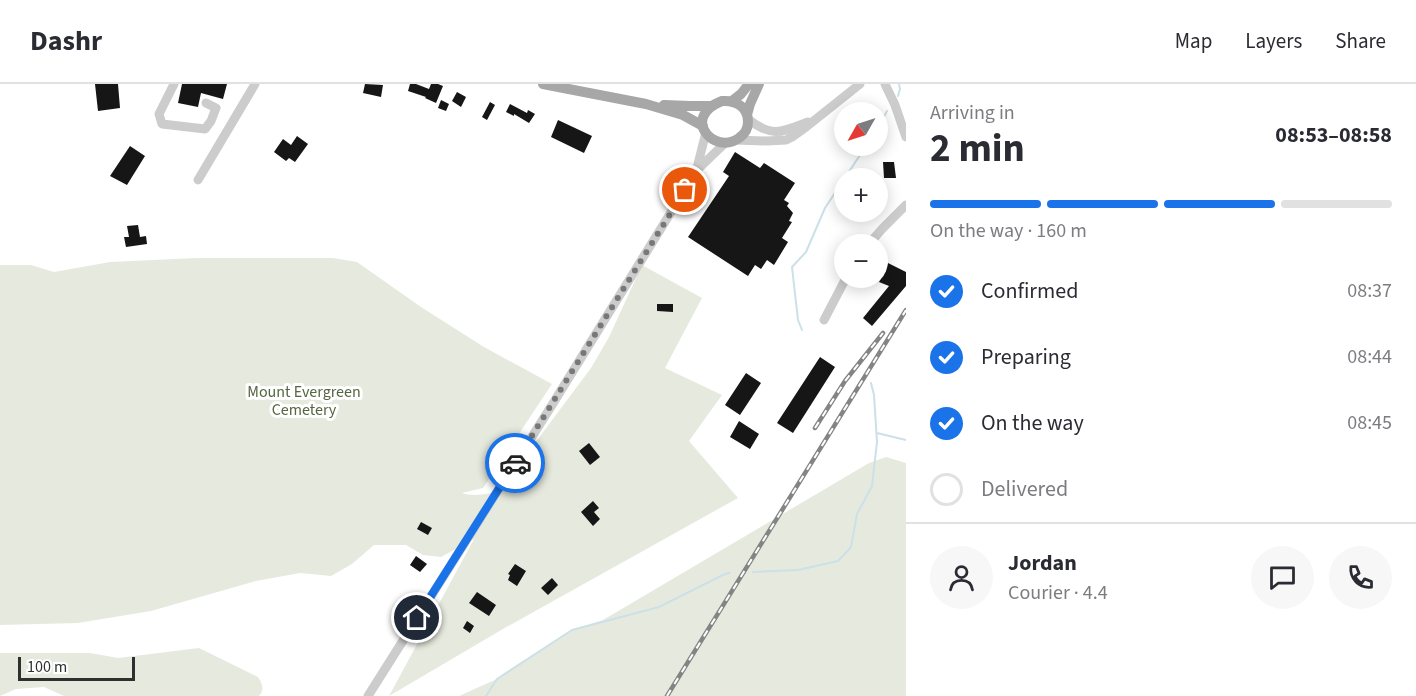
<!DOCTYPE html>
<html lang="en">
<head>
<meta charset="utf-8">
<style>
	body { margin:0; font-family:"Source Sans 3",sans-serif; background:#f7f7f7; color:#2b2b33; height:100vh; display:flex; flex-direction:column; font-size:22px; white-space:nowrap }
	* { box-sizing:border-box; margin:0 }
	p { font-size:20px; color:#7c7c81 }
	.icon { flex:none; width:33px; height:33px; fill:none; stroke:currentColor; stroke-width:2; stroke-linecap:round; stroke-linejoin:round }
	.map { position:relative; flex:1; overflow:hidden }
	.panel { display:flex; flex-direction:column; background:#fff; width:510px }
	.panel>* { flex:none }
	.needle { width:39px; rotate:231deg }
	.tools { position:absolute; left:834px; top:18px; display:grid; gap:12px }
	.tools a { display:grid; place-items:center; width:54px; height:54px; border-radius:50%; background:#fff; box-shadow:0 3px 15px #0003; font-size:30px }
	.scale { position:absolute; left:18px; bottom:15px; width:117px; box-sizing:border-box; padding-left:6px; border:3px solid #2f2f2f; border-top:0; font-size:16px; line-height:21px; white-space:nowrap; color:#2f2f2f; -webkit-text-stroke:4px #fff; paint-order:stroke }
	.pin { position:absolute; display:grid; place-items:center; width:51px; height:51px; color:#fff; margin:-26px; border:3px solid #fff; border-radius:50%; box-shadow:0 2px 6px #0007 }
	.courier { position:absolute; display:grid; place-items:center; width:60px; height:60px; margin:-30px; border:4px solid #1a73e8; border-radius:50%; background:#fff; color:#222; box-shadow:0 2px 8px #0007 }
	.summary em { font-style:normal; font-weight:700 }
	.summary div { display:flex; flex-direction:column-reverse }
	.summary { display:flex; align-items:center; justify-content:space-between; height:102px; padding:0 24px }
	h1 { font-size:39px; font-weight:700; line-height:45px }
	.bar { display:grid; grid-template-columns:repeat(4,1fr); gap:9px 6px; align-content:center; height:72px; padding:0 24px }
	.bar i { height:8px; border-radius:4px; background:#e1e1e2 }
	.bar .current { background:#1a73e8 }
	.bar p { grid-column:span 4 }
	.line { display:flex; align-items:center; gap:15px; padding:0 24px; border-top:2px solid #e1e1e2 }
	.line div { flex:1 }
	.round { display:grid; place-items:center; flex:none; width:63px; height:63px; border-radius:32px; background:#f7f7f7 }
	ol { padding:0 24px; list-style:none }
	li { display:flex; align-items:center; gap:18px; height:66px }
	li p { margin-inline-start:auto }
	li .icon { padding:6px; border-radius:50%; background:#1a73e8; color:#fff; stroke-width:4 }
	li:last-child { color:#7c7c81 }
	li i { width:33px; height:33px; border:3px solid #e1e1e2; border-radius:50% }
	header { display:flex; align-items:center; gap:36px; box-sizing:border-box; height:84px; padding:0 30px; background:#fff; border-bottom:2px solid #e1e1e2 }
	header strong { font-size:28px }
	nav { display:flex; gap:33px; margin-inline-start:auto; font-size:21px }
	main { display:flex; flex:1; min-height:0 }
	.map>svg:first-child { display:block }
</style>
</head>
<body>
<header>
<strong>Dashr</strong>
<nav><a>Map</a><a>Layers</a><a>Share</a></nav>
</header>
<main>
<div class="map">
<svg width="906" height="612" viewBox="0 0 906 612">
	<rect width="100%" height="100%" fill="#fff"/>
	<path fill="#e6eade" d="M196,174h137l24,4 64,45 63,40 68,37 -69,104 -21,5c13,4 25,1 37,-2l92,-123 18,-31 33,-72 60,33 -37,70 57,27 -33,46 49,57 -235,131 -114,67 85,-157 -33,18 -18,-2 -17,-10h-32l-22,19 -21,12 -31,-3 -44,8 -105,30 -73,12 -78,2v-360h31l23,7 56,-10z
		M886,373l20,6v233h-447l38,-17 75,-49 31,-10 266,-157z
		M199,564l59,29c4,6 7,13 1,19h-195l-20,-9 -28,2 -16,7v-43h90l28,5z"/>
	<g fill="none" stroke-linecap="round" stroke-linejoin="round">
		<path stroke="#cce0e8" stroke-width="2" d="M898,12l2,-7 -1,-5
			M878,44l9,-17
			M802,246l-4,-10 -6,-53 14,-15 19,-44 41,-62
			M877,349l29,7
			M753,488l45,-2 40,-9 13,-14 6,-33 15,-28 5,-44 -3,-47 -3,-12
			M486,612l11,-17 75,-49 87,-23 66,-33 5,-1"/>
	</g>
	<path fill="#161616" d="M95,0h23l2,24 -22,3z
		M182,0h45l-4,15 -22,-6 -3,14 -20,-4z
		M365,0l18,1 -2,12 -18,-4z
		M410,0h6l13,5 2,-5h7l5,2 -7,17 -11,-5 1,-1 -18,-6z
		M457,8l9,5 -5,10 -9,-6z
		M441,16l8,4 -3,7 -8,-3z
		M490,18l5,3 -8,15 -5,-3z
		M510,20l17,9 1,-3 7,4 -6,9 -15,-9v2l-8,-4z
		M558,36l34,16 -8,17 -33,-16z
		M297,52l11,8 -13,18 -6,-4 -3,3 -12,-9 9,-13 8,6z
		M130,62l15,10 -18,29 -17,-9z
		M735,68l25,16 4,-5 31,20 -11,17 5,3 -2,3 6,7 -4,8 3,1 -10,16 6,4 -14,23 -7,-5 -6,9 -6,-4 -7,11 -60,-39 41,-61 -6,-4z
		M883,78h11l2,16h-12z
		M138,141l2,12 6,-1 1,8 -21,3 -2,-10h5l-2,-11z
		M888,179l18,9v14l-34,40 -9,-8 26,-32 -10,-4z
		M657,220h16v8l-16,-1z
		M820,273l15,10 -42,66 -16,-10z
		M746,289l15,10 -21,32 -15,-10z
		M739,337l20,13 -9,15 -20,-12z
		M589,359l11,14 -10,8 -11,-14z
		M593,417l6,7 -5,4 6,7 -7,7 -12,-14z
		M421,438l11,6 -4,7 -11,-6z
		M416,472l11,8 -7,8 -10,-7z
		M515,480l11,7 -9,15 -9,-6 2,-5 -2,-1z
		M552,494l6,7 -10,10 -7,-7z
		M477,508l19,13 -7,11 -20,-13z
		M467,537l7,5 -4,7 -7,-5z"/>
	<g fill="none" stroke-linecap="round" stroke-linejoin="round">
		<path stroke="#ccc" stroke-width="9" d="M174,0l-15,30 3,10 43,5 6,-8 5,-13 -10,-5
			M885,0l10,21 11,32
			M748,35c24,19 34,13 60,3
			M735,56l32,1 19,-1 6,-3 14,-10 54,-43
			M697,84l9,-36
			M198,96l57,-96
			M869,160l13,-15 24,-24
			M824,236l22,-42
			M368,612l184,-291 145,-235 28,-27"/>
		<path stroke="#a7a7a7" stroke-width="10" d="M543,0l103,20 37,11 20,11
			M722,17c14,-1 26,6 26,21 0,6 -3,12 -9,16 -25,18 -59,-21 -17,-37z
			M732,17l9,-7 8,-10
			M664,21l26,1h22
			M747,31l3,-11 9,-20"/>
		<g stroke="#848484" stroke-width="4.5">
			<path id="rail" d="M815,344l30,-47 38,-48
				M667,612l239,-386"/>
		</g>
		<use href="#rail" stroke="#fff" stroke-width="2" stroke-dasharray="7" stroke-linecap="butt"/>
	</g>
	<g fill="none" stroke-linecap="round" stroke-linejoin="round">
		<path stroke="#787878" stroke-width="6" stroke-dasharray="0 10.8" d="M515,379l170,-273"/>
		<path stroke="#1a73e8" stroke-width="8" d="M417,534l98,-155"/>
	</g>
	<g text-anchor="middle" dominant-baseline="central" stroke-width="6" stroke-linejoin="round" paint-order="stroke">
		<g font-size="16" fill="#556640" stroke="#fff">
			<text x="304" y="308">Mount Evergreen<tspan x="304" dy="18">Cemetery</tspan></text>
		</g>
	</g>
</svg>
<div class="tools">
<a><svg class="needle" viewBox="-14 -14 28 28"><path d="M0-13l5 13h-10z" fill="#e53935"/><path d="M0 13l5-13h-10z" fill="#7c7c81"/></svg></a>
<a>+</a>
<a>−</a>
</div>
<div class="scale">100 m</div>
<div class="pin" style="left:685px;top:106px;background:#ea580c"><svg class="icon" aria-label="bag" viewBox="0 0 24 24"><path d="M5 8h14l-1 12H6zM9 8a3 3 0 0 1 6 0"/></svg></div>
<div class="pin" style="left:417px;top:534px;background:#1f2937"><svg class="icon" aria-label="home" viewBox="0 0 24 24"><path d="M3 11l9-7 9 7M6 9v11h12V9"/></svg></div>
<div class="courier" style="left:515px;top:379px"><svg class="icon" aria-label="car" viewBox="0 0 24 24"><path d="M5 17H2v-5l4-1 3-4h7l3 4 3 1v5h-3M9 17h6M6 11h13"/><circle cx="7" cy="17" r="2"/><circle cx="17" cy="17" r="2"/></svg></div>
</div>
<section class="panel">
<div class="summary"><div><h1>2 min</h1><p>Arriving in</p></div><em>08:53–08:58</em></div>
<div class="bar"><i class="current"></i><i class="current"></i><i class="current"></i><i></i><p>On the way · 160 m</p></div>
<ol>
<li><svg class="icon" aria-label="check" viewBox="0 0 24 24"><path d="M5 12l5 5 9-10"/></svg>Confirmed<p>08:37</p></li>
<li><svg class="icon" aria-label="check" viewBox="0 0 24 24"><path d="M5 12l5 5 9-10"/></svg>Preparing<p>08:44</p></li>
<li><svg class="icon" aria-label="check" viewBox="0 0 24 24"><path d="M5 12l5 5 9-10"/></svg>On the way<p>08:45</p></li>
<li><i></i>Delivered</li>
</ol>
<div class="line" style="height:108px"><a class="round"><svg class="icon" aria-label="person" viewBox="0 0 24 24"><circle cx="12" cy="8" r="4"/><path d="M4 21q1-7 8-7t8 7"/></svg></a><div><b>Jordan</b><p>Courier · 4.4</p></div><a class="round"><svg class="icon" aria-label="chat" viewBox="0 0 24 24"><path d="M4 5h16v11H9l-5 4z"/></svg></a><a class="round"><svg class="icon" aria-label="phone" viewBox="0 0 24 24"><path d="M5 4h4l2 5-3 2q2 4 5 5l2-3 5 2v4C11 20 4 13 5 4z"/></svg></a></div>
</section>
</main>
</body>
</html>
